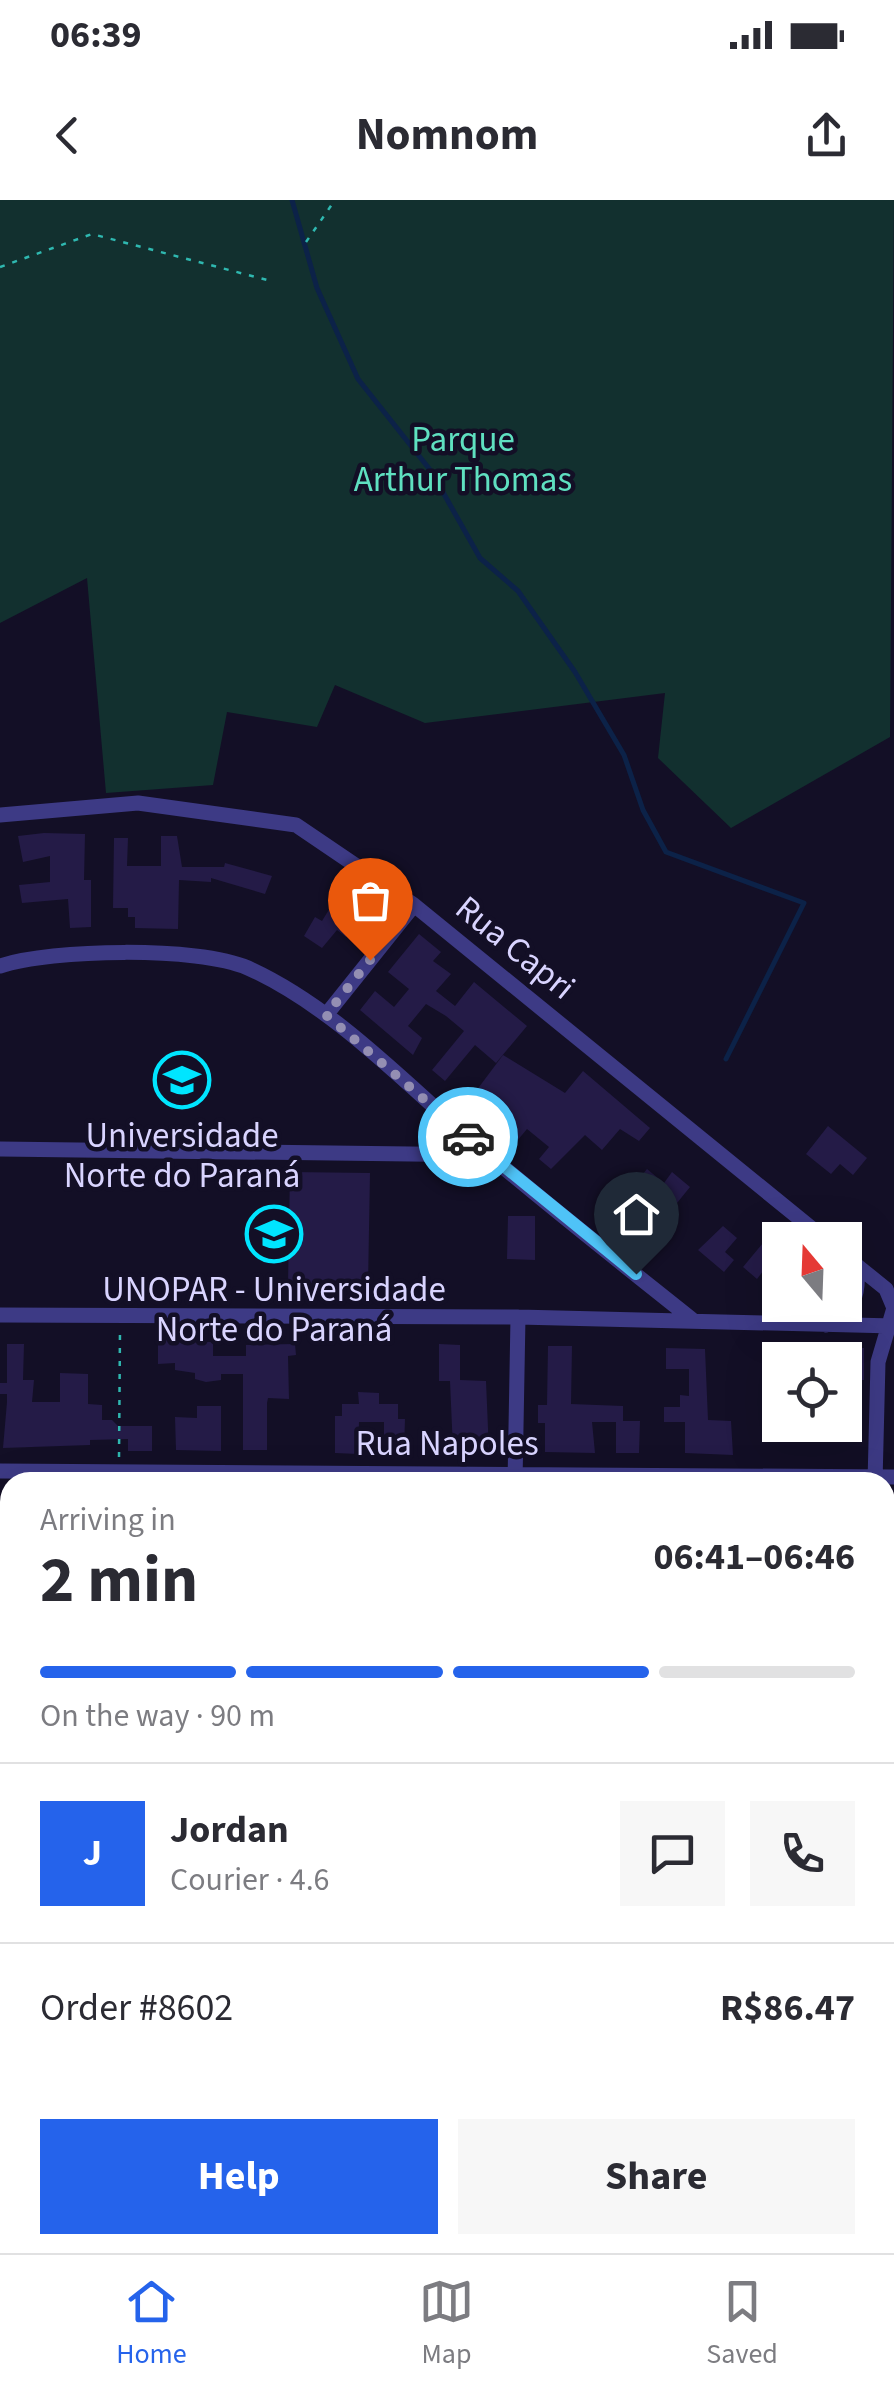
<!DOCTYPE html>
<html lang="en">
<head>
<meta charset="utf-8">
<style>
	body { margin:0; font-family:"Source Sans 3",sans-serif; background:#f7f7f7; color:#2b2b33; height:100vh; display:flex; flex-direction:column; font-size:38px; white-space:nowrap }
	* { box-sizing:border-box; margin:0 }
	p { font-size:32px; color:#7c7c81 }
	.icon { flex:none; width:55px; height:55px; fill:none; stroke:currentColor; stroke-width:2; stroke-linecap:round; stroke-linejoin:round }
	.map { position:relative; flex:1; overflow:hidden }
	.side { position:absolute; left:0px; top:1272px; width:895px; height:782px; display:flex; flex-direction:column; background:#fff; border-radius:30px 30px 0 0; box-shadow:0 10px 40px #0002 }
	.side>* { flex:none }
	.needle { width:65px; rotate:341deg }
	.fabs { position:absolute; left:762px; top:1022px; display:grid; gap:20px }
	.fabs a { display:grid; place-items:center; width:100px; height:100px; border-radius:0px; background:#fff; box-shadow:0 10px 40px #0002; font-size:50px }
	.pin { position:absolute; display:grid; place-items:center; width:85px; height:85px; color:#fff; margin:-102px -42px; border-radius:50% 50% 50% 0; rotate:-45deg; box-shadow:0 0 10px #0007 }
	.pin .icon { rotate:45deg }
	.courier { position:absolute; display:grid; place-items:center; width:100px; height:100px; margin:-50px; border:8px solid #4fc3f7; border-radius:50%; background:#fff; color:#222; box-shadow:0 2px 12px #0007 }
	.summary em { font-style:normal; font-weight:700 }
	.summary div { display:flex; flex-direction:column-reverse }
	.summary { display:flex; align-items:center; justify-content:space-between; height:170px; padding:0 40px }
	h1 { font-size:65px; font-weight:700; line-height:75px }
	.bar { display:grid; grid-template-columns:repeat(4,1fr); gap:15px 10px; align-content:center; height:120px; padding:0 40px }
	.bar i { height:12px; border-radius:8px; background:#e1e1e2 }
	.bar .selected { background:#2563eb }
	.bar p { grid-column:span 4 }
	.line { display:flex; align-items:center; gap:25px; padding:0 40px; border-top:2px solid #e1e1e2 }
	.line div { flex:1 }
	.round { display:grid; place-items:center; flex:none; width:105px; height:105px; border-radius:0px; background:#f7f7f7 }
	.action { display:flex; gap:20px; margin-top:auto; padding:20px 40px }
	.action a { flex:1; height:115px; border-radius:0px; background:#2563eb; color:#fff; font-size:40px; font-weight:700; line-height:115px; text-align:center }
	.action a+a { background:#f7f7f7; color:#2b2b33 }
	.status { display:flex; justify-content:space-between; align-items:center; height:70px; padding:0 50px; background:#fff; direction:ltr }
	.status svg { height:28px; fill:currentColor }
	header { display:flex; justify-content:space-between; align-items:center; height:130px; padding:0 40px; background:#fff; font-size:45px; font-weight:700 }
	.tabs { display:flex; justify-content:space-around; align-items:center; height:140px; border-top:2px solid #e1e1e2; background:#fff; font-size:28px; color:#7c7c81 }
	.tabs a { display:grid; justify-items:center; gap:5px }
	.tabs .selected { color:#2563eb }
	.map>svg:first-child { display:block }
</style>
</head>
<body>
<div class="status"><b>06:39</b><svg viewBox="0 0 49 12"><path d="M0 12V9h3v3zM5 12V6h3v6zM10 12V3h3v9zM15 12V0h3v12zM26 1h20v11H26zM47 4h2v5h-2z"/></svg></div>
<header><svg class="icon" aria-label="back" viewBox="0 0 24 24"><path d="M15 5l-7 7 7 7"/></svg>Nomnom<svg class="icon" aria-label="share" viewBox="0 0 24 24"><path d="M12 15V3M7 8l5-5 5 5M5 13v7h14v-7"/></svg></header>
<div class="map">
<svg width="894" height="2053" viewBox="0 0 894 2053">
	<rect width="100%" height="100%" fill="#130f26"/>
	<path fill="#12302f" d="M0,0h894l-4,537 -159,91 -73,-70 7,-65 -240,30 -90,-38 -18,42 -90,-15 -14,73 -107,8 -19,-215 -87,45z"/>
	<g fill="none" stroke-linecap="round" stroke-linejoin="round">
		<path stroke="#0c2248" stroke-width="5" d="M292,0l25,88 41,91 73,92 49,87 38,33 57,81 49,83 19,55 23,42 138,51 -78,156"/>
	</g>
	<path fill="#241b47" d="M44,633l41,1 -1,46h7v47l-21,1 -2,-29 -46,4 -3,-18 31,-3v-26l-27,6 -5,-26z
		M161,636h16l5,31h42l1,-4 47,13 -7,18 -54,-16v4l-32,-2 -1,49 -43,-1v-11h-7v-9h-15l1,-70h14l-1,28h34z
		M344,685l28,17 -26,35 -9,-7 -15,18 -18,-12 11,-19 7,4z
		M419,734l22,18 -8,9 18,13 -15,17 19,15 19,-24 53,44 -31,37 -21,-18 -30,36 -13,-11 32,-39 -18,-15 -20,-12 -18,22 14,12 -9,17 -53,-45 15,-19 19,16 15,-18 -21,-17z
		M503,855l62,38 18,-22 67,57 -11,13 -19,-12 -18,21 -17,-15 -34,34 -12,-10 10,-12 -22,-18 -10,12 -11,-9 3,-4 -39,-29z
		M828,926l39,32 -14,17 -13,-11 -9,10 -25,-20z
		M647,969l17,14 8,-11 18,15 -17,21 -35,-28z
		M290,972l80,1 -2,113 -80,-2z
		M508,1016h27v44l-28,-1z
		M723,1026l14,12 -12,14 9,8 -10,12 -26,-22z
		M773,1031l7,6v41l-13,-12 -10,13 -14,-12z
		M158,1133h20v9h35v14h33v-11l49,-1 1,11 -8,1 1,43 -21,-1 -1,5v47h-24v-76h-22v6l-15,2 -11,-3v-6l-20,-3v-7l-17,1z
		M7,1144h17l-1,36h11l-2,22h28v-29l28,1v30l14,1v15h10l6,6h34v25h-24v-12l-38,1v5l-87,3 4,-46v-8h-7v-11h7z
		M439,1144l21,1v35l26,1 3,71 -36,-2 -3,-69h-11z
		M548,1146h24l-1,58 52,2v15h17l-1,32h-23v-31h-24l3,31 -50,-1v-29h-7v-18h9z
		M666,1148l39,1 3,71 23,1 2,34 -48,-2v-31h-21v-15h16v-12l9,1v-27h-23z
		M847,1148h17v32h-18z
		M358,1192l21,1v11h19v15h7l-1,31h-20v-28h-25l-1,32 -23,-1v-37h7v-12h17z
		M197,1206h24v45l-45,-1 -1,-33 22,1z"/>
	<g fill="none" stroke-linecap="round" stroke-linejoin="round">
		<path stroke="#2fb8b0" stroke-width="2.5" stroke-dasharray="5 8" stroke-linecap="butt" d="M306,42l29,-42
			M0,67l92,-33 179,47
			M119,1257l1,-127"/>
		<path stroke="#3d3a85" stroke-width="15" d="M0,615l138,-12 158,22 118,80 412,335
			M0,766c52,-17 197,-20 248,2 84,38 153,111 222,171 73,63 149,122 224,182
			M326,815l88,-110
			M0,949l489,6
			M845,1056l41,33 8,19 -16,54 -3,120
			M0,1115l518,2 376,9
			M826,1125c27,-16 35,-29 30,-61
			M0,1271l894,6
			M515,1282l3,-165
			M0,1426l10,1
			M885,1432h9
			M885,1821l9,6
			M0,1953l10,-1
			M430,2045l8,8
			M607,2045l8,8
			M774,2053l8,-8"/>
		<path stroke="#6f6bff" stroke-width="20" d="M0,1600h10
			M885,1606l9,2
			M0,1634h10
			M885,1638l9,1
			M0,1806h10"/>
	</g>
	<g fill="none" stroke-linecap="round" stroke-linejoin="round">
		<path stroke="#948fb3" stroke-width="10" stroke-dasharray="0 18" d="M370,760l-44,55 142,122"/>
		<path stroke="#4fc3f7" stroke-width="12" d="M468,937l168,137"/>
	</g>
	<defs>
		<g id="university-ring" transform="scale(2.875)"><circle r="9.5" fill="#130f26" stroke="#00e5ff" stroke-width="1.5"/><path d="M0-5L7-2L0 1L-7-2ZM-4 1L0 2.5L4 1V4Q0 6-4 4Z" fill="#00e5ff"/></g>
	</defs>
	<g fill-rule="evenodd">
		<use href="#university-ring" x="182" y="880"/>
		<use href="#university-ring" x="274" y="1034"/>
	</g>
	<g text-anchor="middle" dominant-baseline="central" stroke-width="9" stroke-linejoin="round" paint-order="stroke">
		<g font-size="35" fill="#5fe0c0" stroke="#130f26">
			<text x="463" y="240">Parque<tspan x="463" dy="40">Arthur Thomas</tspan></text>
		</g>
		<g font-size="35" fill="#d9d4ff" stroke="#130f26">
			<text transform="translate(515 748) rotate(39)">Rua Capri</text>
			<text x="447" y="1244">Rua Napoles</text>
		</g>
		<g font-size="35" fill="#d9d4ff" stroke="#130f26">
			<text x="182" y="936">Universidade<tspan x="182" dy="40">Norte do Paraná</tspan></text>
			<text x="274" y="1090">UNOPAR - Universidade<tspan x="274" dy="40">Norte do Paraná</tspan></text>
		</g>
	</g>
</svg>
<div class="fabs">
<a><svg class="needle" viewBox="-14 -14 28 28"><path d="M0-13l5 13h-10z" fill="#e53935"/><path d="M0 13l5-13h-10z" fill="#7c7c81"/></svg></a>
<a><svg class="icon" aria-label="locate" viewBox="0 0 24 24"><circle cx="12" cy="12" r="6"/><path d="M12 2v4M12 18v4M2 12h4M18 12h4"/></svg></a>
</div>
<div class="pin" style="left:370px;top:760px;background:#ea580c"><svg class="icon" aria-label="bag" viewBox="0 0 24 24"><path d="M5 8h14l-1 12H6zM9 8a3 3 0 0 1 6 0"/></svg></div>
<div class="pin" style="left:636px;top:1074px;background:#1f2937"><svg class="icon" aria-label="home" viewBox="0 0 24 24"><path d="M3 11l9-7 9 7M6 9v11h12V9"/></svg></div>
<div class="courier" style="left:468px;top:937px"><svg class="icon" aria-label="car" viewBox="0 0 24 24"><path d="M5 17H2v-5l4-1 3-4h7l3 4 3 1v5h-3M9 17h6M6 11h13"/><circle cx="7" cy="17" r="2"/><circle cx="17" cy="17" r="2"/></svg></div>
<section class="side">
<div class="summary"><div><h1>2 min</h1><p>Arriving in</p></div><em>06:41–06:46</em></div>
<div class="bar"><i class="selected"></i><i class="selected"></i><i class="selected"></i><i></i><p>On the way · 90 m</p></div>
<div class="line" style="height:180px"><b class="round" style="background:#2563eb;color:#fff">J</b><div><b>Jordan</b><p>Courier · 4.6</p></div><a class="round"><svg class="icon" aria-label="chat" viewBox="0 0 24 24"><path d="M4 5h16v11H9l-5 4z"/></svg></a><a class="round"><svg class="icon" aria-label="phone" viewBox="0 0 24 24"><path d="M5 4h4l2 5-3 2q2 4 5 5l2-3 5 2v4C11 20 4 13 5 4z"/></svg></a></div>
<div class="line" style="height:130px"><div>Order #8602</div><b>R$86.47</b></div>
<div class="action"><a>Help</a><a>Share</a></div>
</section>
</div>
<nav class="tabs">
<a class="selected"><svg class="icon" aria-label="home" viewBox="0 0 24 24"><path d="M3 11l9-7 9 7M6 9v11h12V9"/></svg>Home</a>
<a><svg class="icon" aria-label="map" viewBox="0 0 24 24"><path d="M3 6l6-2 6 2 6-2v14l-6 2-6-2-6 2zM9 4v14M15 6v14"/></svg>Map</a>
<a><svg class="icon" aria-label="saved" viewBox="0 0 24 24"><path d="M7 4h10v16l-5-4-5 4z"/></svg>Saved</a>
</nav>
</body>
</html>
